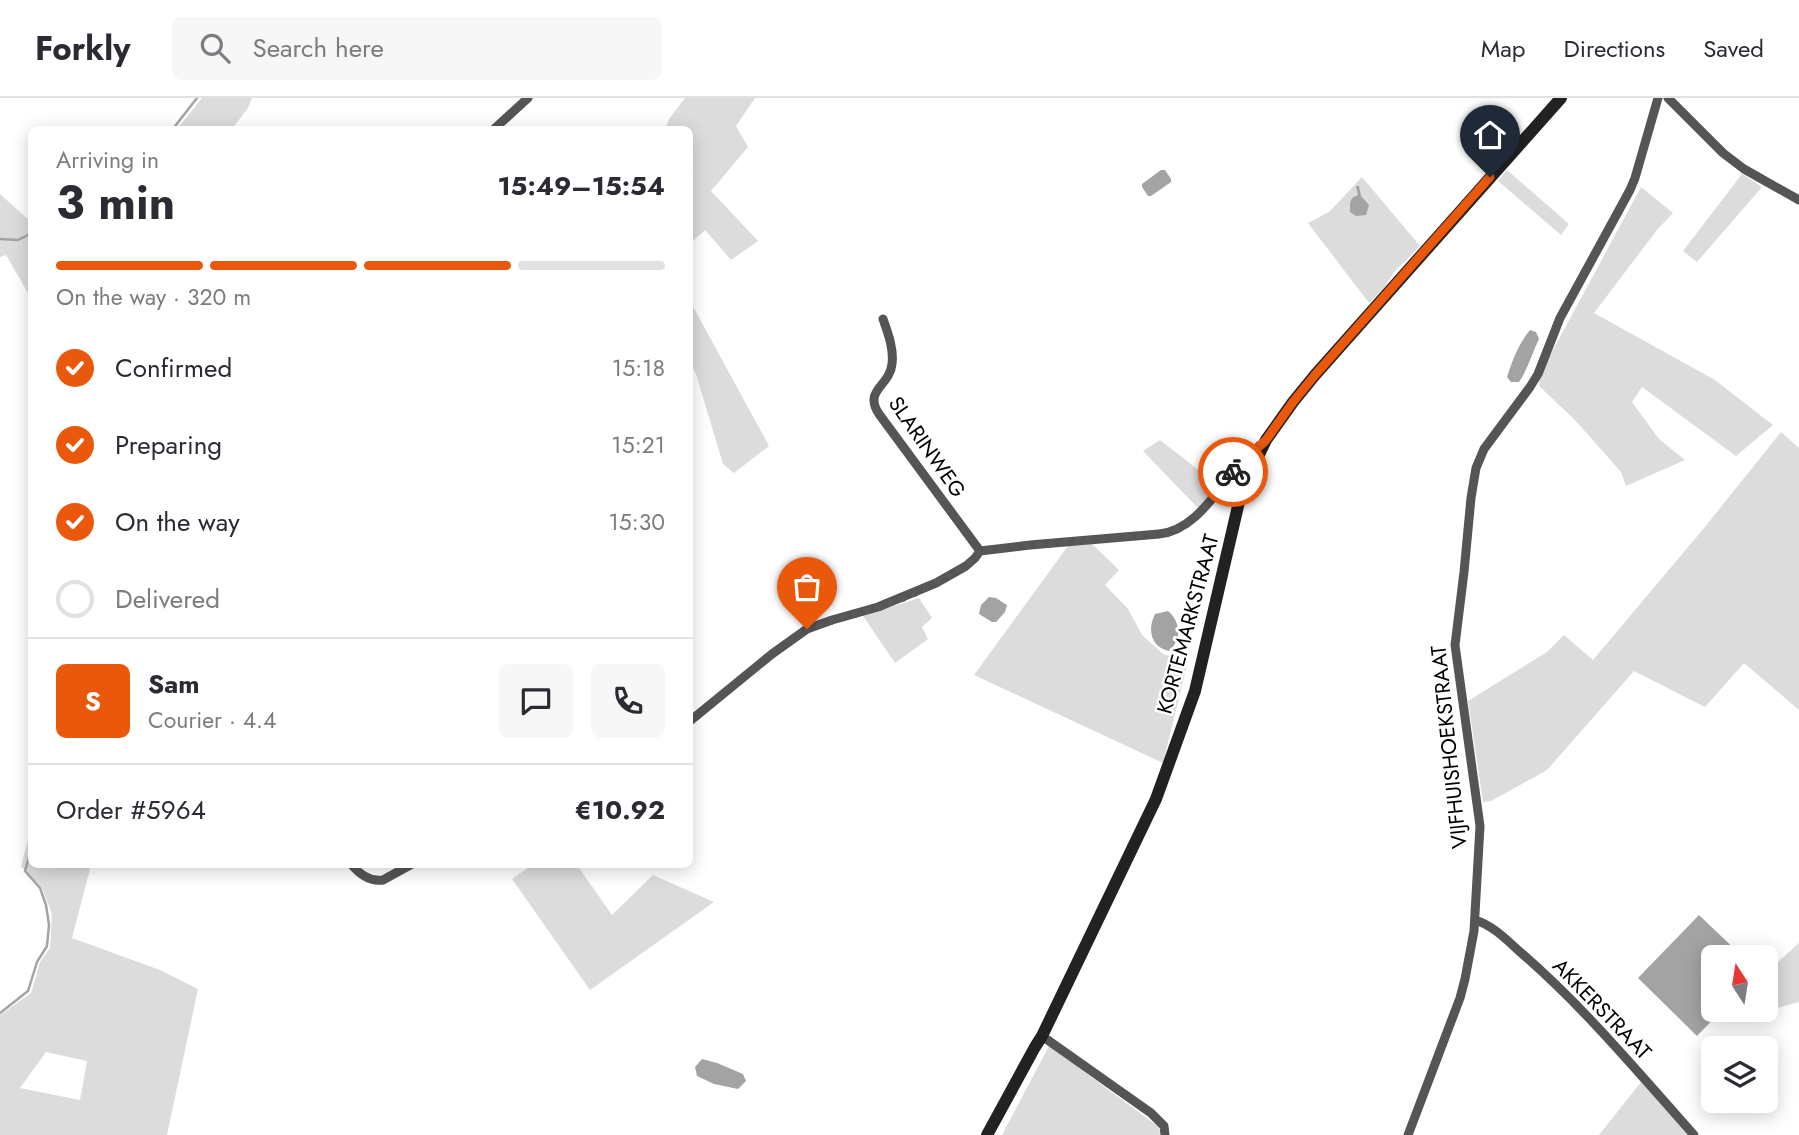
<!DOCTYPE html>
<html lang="en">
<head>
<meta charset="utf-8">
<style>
	body { margin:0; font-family:Jost,sans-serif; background:#f7f7f7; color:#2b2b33; height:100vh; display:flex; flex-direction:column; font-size:26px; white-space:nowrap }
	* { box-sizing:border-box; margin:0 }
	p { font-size:23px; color:#7c7c81 }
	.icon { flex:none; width:38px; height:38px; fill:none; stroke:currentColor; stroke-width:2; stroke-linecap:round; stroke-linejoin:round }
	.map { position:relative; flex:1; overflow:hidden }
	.panel { position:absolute; left:28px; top:28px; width:665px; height:742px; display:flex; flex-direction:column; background:#fff; border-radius:10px; box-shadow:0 4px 18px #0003 }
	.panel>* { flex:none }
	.needle { width:46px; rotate:348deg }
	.fabs { position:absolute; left:1701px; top:847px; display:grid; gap:14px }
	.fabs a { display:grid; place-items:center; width:77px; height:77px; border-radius:10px; background:#fff; box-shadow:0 4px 18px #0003; font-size:35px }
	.pin { position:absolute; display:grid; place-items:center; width:60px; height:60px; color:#fff; margin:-72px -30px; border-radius:50% 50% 50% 0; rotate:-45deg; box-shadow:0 0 7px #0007 }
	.pin .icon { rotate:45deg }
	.courier { position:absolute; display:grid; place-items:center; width:70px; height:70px; margin:-35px; border:5px solid #ea580c; border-radius:50%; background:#fff; color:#222; box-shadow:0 2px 9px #0007 }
	.head em { font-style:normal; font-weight:700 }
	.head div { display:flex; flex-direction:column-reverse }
	.head { display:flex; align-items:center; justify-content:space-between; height:119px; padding:0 28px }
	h1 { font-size:46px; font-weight:700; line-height:52px }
	.bar { display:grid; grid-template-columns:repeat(4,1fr); gap:10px 7px; align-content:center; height:84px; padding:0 28px }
	.bar i { height:9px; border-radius:5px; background:#e1e1e2 }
	.bar .active { background:#ea580c }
	.bar p { grid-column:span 4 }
	.line { display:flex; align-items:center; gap:18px; padding:0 28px; border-top:2px solid #e1e1e2 }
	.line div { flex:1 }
	.round { display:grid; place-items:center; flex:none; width:74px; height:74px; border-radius:10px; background:#f7f7f7 }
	ol { padding:0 28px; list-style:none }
	li { display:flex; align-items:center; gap:21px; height:77px }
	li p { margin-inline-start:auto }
	li .icon { padding:7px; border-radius:50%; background:#ea580c; color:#fff; stroke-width:4 }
	li:last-child { color:#7c7c81 }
	li i { width:38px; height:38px; border:4px solid #e1e1e2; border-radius:50% }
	header { display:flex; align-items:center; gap:42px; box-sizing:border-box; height:98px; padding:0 35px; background:#fff; border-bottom:2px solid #e1e1e2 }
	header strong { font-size:33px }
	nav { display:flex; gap:38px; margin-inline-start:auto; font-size:24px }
	.search { width:490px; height:63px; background:#f7f7f7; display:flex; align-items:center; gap:18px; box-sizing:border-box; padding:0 24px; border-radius:10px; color:#7c7c81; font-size:26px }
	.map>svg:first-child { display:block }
</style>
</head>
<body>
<header>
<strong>Forkly</strong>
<div class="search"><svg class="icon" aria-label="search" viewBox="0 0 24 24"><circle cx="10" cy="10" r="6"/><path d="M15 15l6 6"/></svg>Search here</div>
<nav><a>Map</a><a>Directions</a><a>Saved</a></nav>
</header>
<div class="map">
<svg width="1799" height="1037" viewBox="0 0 1799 1037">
	<rect width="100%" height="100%" fill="#fff"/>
	<path fill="#dcdcdc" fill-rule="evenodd" d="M202,0h50l-4,10 -16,21h-55z
		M685,0h70l-19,28 12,21 -37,44 47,50 -27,19 -26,-30 -15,14v-67l4,-4 -4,-7v-36h-25l4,-11z
		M1507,72l62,54 -8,11 -63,-54z
		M1742,76l20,13 -65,75 -14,-11z
		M1362,79l58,69 -24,24 -13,19 -14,14 -61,-80 21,-11z
		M1641,89l32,26 -16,17 -63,83 121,67 58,45 -37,31 -94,-69 -10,15 27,37 26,21 -59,26 -5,-14 -46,-52 -36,-34 1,-12z
		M0,96l31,28v76l-25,-43 -6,2z
		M690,203l79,145 -35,27 -11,-9 -27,-90 -6,-12z
		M1781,334l18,16v262l-55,-47 -39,44 -71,-36 -87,99 -56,31 -8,1 -15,-101 79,-49 17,-17 29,25 111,-132z
		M1160,342l59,46 -21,22 -55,-57z
		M1092,446l27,26 -14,15 23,24 14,26 21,19 25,7 -25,102 -189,-88 94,-129z
		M919,500l13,20 -10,9 6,12 -33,24 -32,-47z
		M31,731l1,35 59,1 -19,73 88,32 38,19 -31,146h-167v-120l31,-22 9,-31 10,-14 2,-34 -10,-26 -21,-22zM46,954l41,9 -7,39 -60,-12z
		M532,767h45l35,50 41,-40 61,27 -124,88 -78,-111z
		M1799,845v59l-26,7 -7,-1v-35z
		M1049,948l110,81 1,8h-158z
		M1641,984l48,53h-90z"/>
	<path fill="#a3a3a3" d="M1161,72h4l6,9v3l-20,14h-3l-6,-9v-3z
		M1356,88h3l2,10 8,9 -3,10 -10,1 -6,-4v-9l2,-5 6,-3z
		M1530,232l6,2 3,7c-7,14 -11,30 -20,43h-8l-4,-5c5,-16 12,-34 23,-47z
		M989,499l7,1 11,7 -2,7 -9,10h-4l-13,-8 2,-9z
		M1168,513c13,11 14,29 1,40 -18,-4 -22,-21 -14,-37z
		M1699,817l44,42h-30v53h9l-25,26 -59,-58z
		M702,961l15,4 26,11 3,7 -8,8 -24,-5 -17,-8 -2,-9z"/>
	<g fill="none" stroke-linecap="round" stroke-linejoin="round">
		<path stroke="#a3a3a3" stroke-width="2.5" d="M172,32l25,-32
			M0,141l18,1 14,-7
			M0,915l28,-22 9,-29 10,-16 2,-21 -3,-20 -6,-17 -15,-17 7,-25"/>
		<path stroke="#555" stroke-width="9" d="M1668,0l55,55 21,16 55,31
			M493,32l35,-32
			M883,221c5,14 11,30 9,45 -2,22 -29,26 -13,50l101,137
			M690,623l82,-67 35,-25 25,-9 46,-13 58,-24 30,-17 9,-8 5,-7 50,-6 129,-11c35,-3 57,-42 78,-66 7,-8 16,-15 23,-23
			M351,766c9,11 19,18 32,16l29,-16
			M1475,822c17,5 31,19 44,31 64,55 119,121 175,184
			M1042,938l109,77 13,13 1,9
			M1408,1037l52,-137 5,-19 9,-48 6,-105 -25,-181 9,-73 7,-74 5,-30 8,-19 46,-62 8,-13 22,-56 70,-128 5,-12 23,-80"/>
		<path stroke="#222" stroke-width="12" d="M987,1037l48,-88 7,-11 114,-237 39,-108 47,-202 24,-49 27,-38 22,-27 246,-277"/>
	</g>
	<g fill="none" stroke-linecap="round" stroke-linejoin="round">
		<path stroke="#595959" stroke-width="7" stroke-dasharray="0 12.6" d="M807,531c24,-9 49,-14 74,-23 22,-7 45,-17 65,-29 13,-8 25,-13 34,-26l51,-6 128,-11c33,-3 55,-39 74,-62"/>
		<path stroke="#ea580c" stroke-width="9" d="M1233,374l33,-32 27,-38 22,-27 175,-198"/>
	</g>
	<g text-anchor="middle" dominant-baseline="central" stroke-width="5" stroke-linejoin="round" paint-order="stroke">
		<g font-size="21" fill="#000" stroke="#fff">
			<text transform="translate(927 349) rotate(55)">SLARINWEG</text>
			<text transform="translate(1188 526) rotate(-75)">KORTEMARKSTRAAT</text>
			<text transform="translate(1449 649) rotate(-96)">VIJFHUISHOEKSTRAAT</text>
			<text transform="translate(1602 911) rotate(46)">AKKERSTRAAT</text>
		</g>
	</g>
</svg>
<div class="fabs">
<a><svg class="needle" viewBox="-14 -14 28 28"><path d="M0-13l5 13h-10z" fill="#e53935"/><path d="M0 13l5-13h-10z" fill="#7c7c81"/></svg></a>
<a><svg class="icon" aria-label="layers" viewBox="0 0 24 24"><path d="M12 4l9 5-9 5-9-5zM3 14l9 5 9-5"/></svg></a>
</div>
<div class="pin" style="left:807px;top:531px;background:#ea580c"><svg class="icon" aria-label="bag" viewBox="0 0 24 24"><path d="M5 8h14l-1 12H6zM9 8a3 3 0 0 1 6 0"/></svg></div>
<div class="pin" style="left:1490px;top:79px;background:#1f2937"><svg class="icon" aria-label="home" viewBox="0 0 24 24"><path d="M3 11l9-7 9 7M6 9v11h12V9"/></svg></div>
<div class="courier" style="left:1233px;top:374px"><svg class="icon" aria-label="bike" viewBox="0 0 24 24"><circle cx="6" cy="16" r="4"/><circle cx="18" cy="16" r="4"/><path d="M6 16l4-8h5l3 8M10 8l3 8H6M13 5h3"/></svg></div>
<section class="panel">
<div class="head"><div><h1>3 min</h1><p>Arriving in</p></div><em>15:49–15:54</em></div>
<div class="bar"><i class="active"></i><i class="active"></i><i class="active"></i><i></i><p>On the way · 320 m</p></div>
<ol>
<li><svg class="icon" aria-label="check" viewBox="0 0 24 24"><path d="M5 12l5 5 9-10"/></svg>Confirmed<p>15:18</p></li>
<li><svg class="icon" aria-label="check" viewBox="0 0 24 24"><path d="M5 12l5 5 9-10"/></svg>Preparing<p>15:21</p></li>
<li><svg class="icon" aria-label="check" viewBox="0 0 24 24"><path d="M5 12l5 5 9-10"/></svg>On the way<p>15:30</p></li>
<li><i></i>Delivered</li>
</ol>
<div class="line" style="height:126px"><b class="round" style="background:#ea580c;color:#fff">S</b><div><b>Sam</b><p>Courier · 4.4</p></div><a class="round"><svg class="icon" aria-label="chat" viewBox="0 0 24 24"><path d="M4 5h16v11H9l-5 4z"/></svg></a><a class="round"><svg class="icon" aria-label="phone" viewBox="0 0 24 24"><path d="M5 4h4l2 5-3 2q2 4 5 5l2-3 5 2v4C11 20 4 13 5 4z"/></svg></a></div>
<div class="line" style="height:91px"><div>Order #5964</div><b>€10.92</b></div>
</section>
</div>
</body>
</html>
